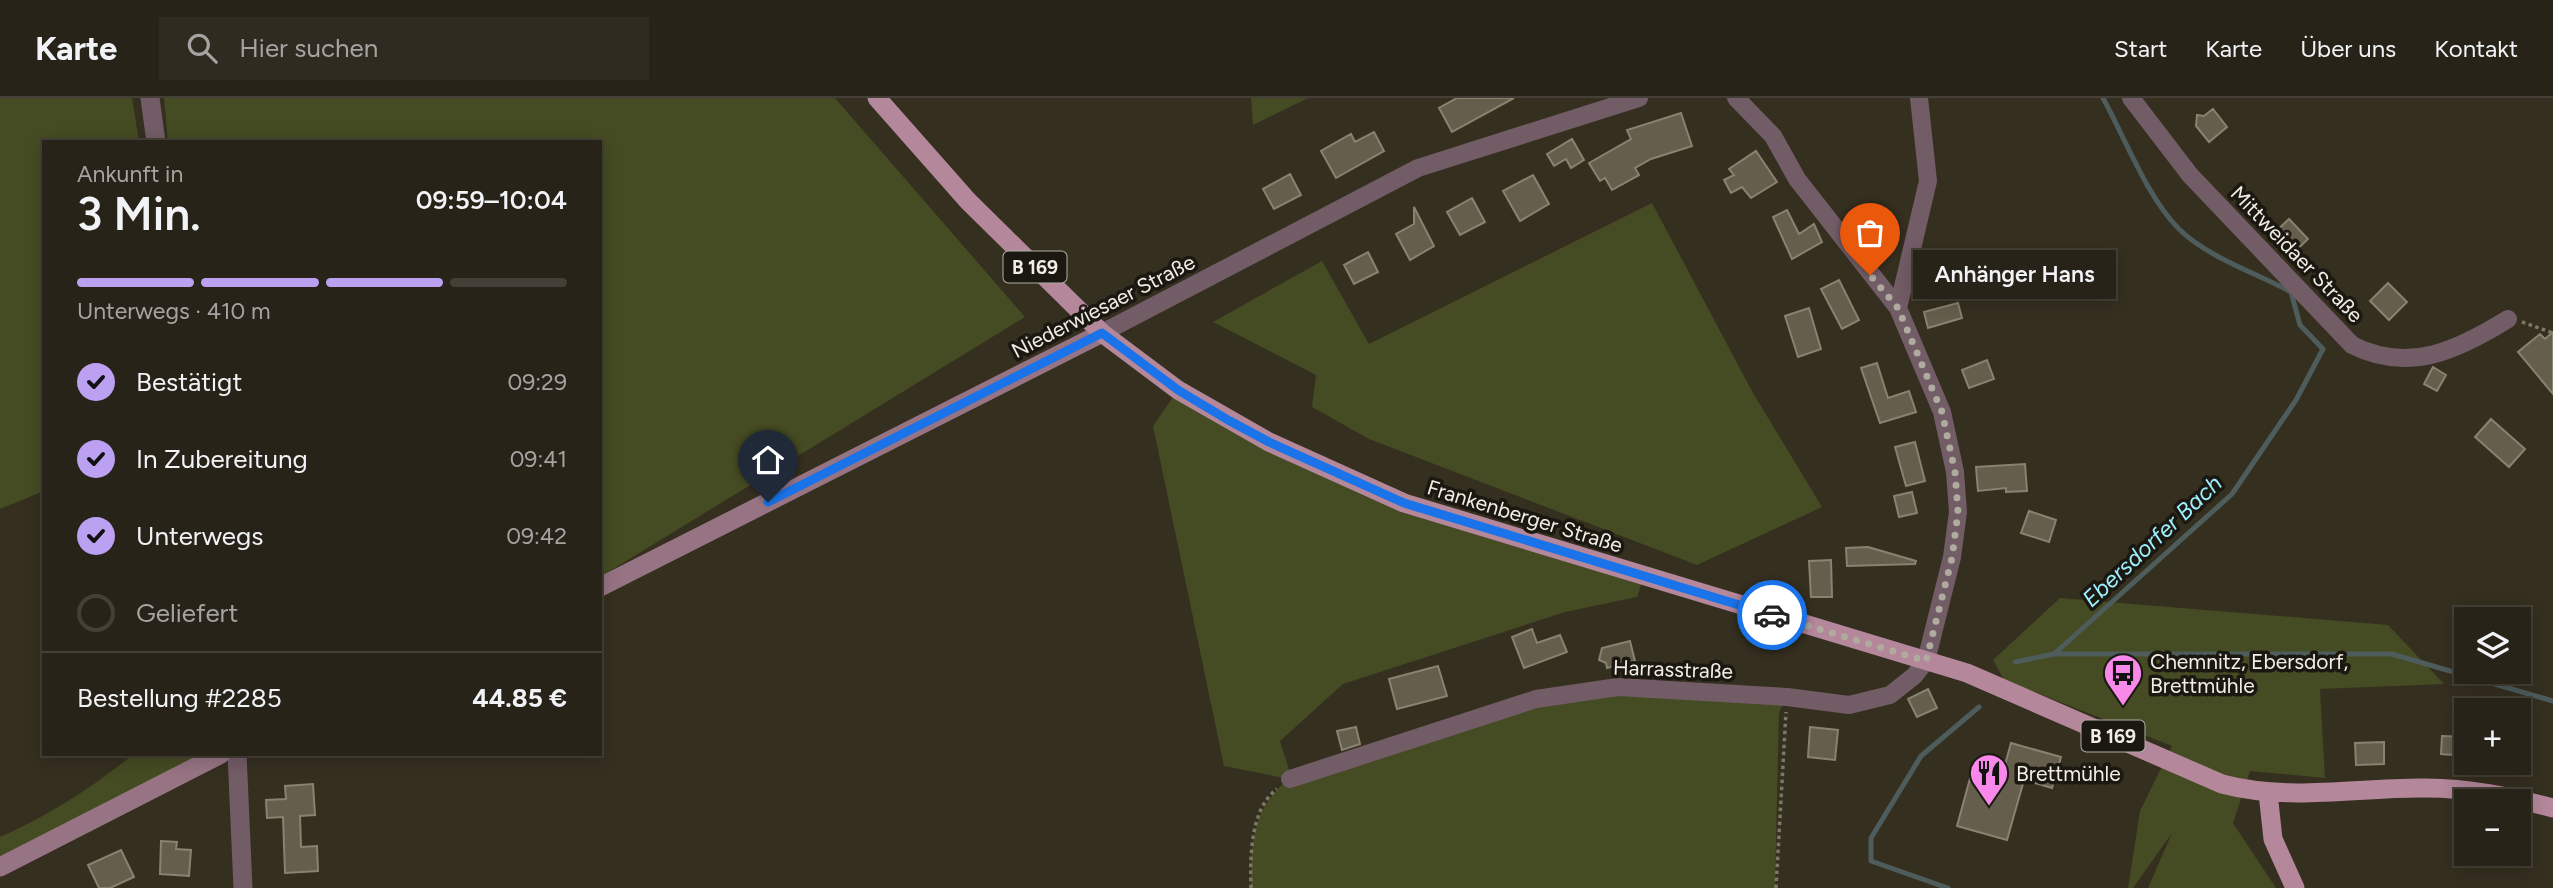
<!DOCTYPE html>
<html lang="de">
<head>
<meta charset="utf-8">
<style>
	body { margin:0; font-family:Figtree,sans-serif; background:#302b21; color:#f1f3f6; height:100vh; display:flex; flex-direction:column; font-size:26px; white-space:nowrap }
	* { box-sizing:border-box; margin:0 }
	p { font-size:23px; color:#a5a4a2 }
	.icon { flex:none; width:38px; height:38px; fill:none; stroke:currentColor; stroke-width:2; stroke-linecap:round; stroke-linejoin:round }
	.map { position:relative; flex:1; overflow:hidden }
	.sheet { position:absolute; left:42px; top:42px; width:560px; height:616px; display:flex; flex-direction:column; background:#282318; border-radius:0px; box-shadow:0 4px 18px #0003,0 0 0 2px #444037 }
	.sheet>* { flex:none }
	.buttons { position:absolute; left:2454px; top:509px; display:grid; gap:14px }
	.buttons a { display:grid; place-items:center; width:77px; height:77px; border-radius:0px; background:#282318; box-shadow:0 4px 18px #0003,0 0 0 2px #444037; font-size:35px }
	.pin { position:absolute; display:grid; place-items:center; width:60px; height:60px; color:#fff; margin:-72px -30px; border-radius:50% 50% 50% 0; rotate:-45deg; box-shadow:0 0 7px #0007 }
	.pin .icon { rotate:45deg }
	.courier { position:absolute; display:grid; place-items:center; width:70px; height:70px; margin:-35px; border:5px solid #1a73e8; border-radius:50%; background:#fff; color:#222; box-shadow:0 2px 9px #0007 }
	.bubble { position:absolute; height:49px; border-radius:0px; background:#282318; box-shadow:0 4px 18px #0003,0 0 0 2px #444037; font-size:23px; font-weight:600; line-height:49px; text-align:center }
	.headline em { font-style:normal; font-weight:600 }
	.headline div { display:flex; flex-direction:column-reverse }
	.headline { display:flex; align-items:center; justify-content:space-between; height:119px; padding:0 35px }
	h1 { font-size:46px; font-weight:600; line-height:52px }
	.bar { display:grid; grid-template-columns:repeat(4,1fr); gap:10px 7px; align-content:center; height:84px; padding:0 35px }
	.bar i { height:9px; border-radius:5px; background:#444037 }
	.bar .selected { background:#bca0f2 }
	.bar p { grid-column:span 4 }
	.line { display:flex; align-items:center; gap:18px; padding:0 35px; border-top:2px solid #444037 }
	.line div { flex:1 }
	ol { padding:0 35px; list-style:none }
	li { display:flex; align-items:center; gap:21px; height:77px }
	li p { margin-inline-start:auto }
	li .icon { padding:7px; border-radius:50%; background:#bca0f2; color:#111; stroke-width:4 }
	li:last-child { color:#a5a4a2 }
	li i { width:38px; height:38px; border:4px solid #444037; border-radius:50% }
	header { display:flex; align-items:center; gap:42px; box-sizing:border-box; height:98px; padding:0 35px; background:#282318; border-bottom:2px solid #444037 }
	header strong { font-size:33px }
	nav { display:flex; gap:38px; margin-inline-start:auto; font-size:24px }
	.search { width:490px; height:63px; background:#302b21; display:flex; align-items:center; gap:18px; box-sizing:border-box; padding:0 24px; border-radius:0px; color:#a5a4a2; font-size:26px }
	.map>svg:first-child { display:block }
</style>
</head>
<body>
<header>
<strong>Karte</strong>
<div class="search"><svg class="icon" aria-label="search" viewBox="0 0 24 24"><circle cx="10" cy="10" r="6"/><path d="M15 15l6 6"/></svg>Hier suchen</div>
<nav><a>Start</a><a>Karte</a><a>Über uns</a><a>Kontakt</a></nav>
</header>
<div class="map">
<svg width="2553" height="790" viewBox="0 0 2553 790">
	<rect width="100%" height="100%" fill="#352f20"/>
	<path fill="#454b22" d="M0,0h132l7,44h-95v349l-44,18z
		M164,0h671l190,219 -425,260v-435h-432z
		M1251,0h57l-55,27z
		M1652,105l101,190 69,114 -125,58 -328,-126 -57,-32 4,-32 -103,-53 109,-61 47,83z
		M1178,292l226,113 240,74 -7,20 -72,15 -222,72 -63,57 10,32 246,-74 82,-12 169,10 -8,15 -4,176h-524c-1,-43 2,-81 38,-109l-65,-13 -71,-340z
		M2060,500l328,27 56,59 -124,5 5,89 -75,-7 -17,52 43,65h-128l24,-55 -39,55h-5l12,-77 32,-65 -168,-66 -11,-20z
		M134,656h87l-221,113v-30c50,-22 91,-49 134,-83z"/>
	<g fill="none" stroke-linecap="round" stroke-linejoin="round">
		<path stroke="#4e5c5c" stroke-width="5" d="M2054,556l178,-160 64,-94 27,-51 -23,-24 -9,-33c-35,-19 -84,-35 -112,-63 -32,-32 -54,-91 -76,-131
			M2015,564l39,-8h338l161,47
			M1948,790l-77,-27v-23l50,-82 58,-49"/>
	</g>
	<path fill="#655e4d" stroke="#88826f" stroke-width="2" d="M1457,0h57l-62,34 -13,-24z
		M2213,11l14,18 -18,15 -13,-16 1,-11 7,1z
		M1681,15l11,33 -41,13 -16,9 4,7 -27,15 -7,-12 -5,3 -11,-18 42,-24 -4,-9z
		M1374,34l10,19 -48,27 -15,-27 30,-17 4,8z
		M1572,41l12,21 -13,8 -5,-9 -12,7 -7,-12z
		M1756,53l21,31 -26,16 -9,-11 -11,6 -7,-13 10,-5 -5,-6z
		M1290,76l11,21 -27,14 -11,-20z
		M1533,77l16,29 -29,17 -17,-30z
		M1472,100l13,24 -25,13 -13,-23z
		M1414,109l20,39 -24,14 -14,-26 18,-10z
		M1787,112l12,24 15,-10 8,18 -30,17 -19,-42z
		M2289,121l19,20 -17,16 -19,-20z
		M1368,154l10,20 -24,12 -10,-19z
		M1973,159l13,36 -20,7 -13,-36z
		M1839,182l20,40 -17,9 -21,-40z
		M2388,185l19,19 -18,18 -19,-19z
		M1958,205l4,15 -34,10 -4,-16z
		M1809,210l12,41 -23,8 -13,-41z
		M2553,234v62l-35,-42 22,-18 5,5z
		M1987,262l7,19 -25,9 -7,-18z
		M1877,265l11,35 21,-7 7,21 -36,11 -19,-55z
		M2433,269l13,8 -9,16 -13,-7z
		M2491,321l34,30 -16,18 -34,-30z
		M1915,344l10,39 -19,5 -11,-39z
		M2025,366l2,27 -21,1v-4l-28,3 -2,-24z
		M1912,394l5,21 -18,4 -5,-21z
		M2029,413l27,9 -7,22 -28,-9z
		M1868,449l48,14 -1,3 -68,2 -1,-18z
		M1831,462l1,37h-21l-2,-36z
		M1532,531l5,14 23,-8 7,17 -43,16 -12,-31z
		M1630,543l5,20 -28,7 -1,-5 -7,-3 3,-12z
		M1438,568l9,30 -50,13 -8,-30z
		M1928,591l9,19 -20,9 -9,-18z
		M1356,629l4,17 -18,6 -5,-19z
		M1810,629l28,3 -3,30 -27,-3z
		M2442,638l24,1v19l-25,-2z
		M2384,644v22l-28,1 -1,-22z
		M2011,645l50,14 -9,31 -28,-8 -17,60 -50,-14 17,-62 29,8z
		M313,686l2,31 -15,1 1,31 16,-1 1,25 -33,2 -2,-56 -16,1 -1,-18 20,-1 -1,-13z
		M161,743l16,1 -1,7 15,1 -2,26 -29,-2z
		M121,752l13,27 -24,11h-11l-11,-23z"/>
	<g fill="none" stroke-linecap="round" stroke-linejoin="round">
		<path stroke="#7d776a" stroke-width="3.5" stroke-dasharray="3.5 3.5" stroke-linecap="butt" d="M2522,224l31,11
			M1251,790c-1,-30 -1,-79 26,-99
			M1776,790l10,-176"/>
		<path stroke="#725c66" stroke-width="18" d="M2131,0l59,77 162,170c57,29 106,5 156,-26
			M1898,210l30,-127 -9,-83
			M1102,235l316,-165 221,-70
			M1290,681l246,-80 82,-12 169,10 62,8 41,-10 24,-19 12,-15 26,-104 6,-45 -3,-40 -13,-60 -44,-104 -101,-129 -24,-43 -37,-38"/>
		<path stroke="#725c66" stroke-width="19" d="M150,0l6,44
			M237,656l6,134"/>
		<path stroke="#977484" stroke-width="19" d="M600,489l502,-254
			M0,769l221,-113"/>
		<path stroke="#b4879b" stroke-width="19" d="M877,0l91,103 134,132 76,57 91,52 135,61 563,170 255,111c69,18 135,3 204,4 44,0 85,9 127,20
			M2268,695l5,46 22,49"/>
	</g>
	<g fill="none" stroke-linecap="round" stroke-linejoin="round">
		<path stroke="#b0ab9f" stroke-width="7" stroke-dasharray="0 12.6" d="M1772,517l154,46 26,-103 6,-46 -3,-40 -13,-60 -44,-104 -28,-33"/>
		<path stroke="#1a73e8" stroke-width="9" d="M768,404l334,-169 76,57 50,30 41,22 135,61 368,112"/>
	</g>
	<defs>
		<g id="bus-pin" transform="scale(2.0125)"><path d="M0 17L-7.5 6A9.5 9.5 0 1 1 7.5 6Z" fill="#f888ea" stroke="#1a1811"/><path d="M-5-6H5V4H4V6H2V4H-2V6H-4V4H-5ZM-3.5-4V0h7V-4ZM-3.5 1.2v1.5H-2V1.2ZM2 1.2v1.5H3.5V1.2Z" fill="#111"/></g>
		<g id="restaurant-pin" transform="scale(2.0125)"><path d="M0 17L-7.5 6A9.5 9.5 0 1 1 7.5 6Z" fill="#f888ea" stroke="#1a1811"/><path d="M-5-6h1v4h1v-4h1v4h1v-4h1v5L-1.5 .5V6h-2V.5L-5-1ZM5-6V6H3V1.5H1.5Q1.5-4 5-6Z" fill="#111"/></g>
	</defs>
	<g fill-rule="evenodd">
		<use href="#bus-pin" x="2123" y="575"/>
		<use href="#restaurant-pin" x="1989" y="675"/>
	</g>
	<g text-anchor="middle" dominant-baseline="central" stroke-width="7" stroke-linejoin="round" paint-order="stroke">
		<g fill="#1a1811" stroke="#b1aea5" stroke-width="2">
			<rect x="1003.5" y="153.5" width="63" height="31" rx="5"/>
			<rect x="2081.5" y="622.5" width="63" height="31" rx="5"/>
		</g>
		<g font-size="19" font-weight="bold" fill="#f2eee4">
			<text x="1035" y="169">B 169</text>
			<text x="2113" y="638">B 169</text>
		</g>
		<g font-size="21" fill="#f2eee4" stroke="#1a1811">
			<text transform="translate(2297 156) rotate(46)">Mittweidaer Straße</text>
			<text transform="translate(1103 208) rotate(-27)">Niederwiesaer Straße</text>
			<text transform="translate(1525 418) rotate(17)">Frankenberger Straße</text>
			<text transform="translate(1673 571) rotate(2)">Harrasstraße</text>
		</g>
		<g font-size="21" fill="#f2eee4" stroke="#1a1811" text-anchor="start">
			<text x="2150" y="563">Chemnitz, Ebersdorf,<tspan x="2150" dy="24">Brettmühle</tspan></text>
			<text x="2016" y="675">Brettmühle</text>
		</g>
		<g font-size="23" font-style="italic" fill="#9ef0ff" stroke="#1a1811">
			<text transform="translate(2152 443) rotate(-43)">Ebersdorfer Bach</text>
		</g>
	</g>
</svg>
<div class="buttons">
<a><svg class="icon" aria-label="layers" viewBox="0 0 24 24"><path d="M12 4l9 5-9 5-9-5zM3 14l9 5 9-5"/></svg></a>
<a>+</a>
<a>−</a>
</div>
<div class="pin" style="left:1870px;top:177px;background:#ea580c"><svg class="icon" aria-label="bag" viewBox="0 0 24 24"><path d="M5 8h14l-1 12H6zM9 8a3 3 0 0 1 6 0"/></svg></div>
<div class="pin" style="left:768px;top:404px;background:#1f2937"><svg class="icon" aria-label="home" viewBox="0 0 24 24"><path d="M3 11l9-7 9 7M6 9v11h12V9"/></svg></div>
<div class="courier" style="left:1772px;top:517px"><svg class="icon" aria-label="car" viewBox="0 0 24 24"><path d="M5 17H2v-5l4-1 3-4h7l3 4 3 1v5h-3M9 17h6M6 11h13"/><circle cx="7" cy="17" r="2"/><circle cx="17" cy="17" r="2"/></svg></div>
<div class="bubble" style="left:1913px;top:152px;width:203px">Anhänger Hans</div>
<section class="sheet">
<div class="headline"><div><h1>3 Min.</h1><p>Ankunft in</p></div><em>09:59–10:04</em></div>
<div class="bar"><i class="selected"></i><i class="selected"></i><i class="selected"></i><i></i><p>Unterwegs · 410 m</p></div>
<ol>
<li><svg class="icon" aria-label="check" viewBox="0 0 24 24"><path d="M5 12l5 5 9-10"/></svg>Bestätigt<p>09:29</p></li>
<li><svg class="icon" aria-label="check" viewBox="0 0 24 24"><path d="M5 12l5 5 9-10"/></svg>In Zubereitung<p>09:41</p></li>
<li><svg class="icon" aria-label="check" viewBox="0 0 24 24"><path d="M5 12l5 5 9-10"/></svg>Unterwegs<p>09:42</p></li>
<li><i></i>Geliefert</li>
</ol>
<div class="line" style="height:91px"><div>Bestellung #2285</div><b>44.85 €</b></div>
</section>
</div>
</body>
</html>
